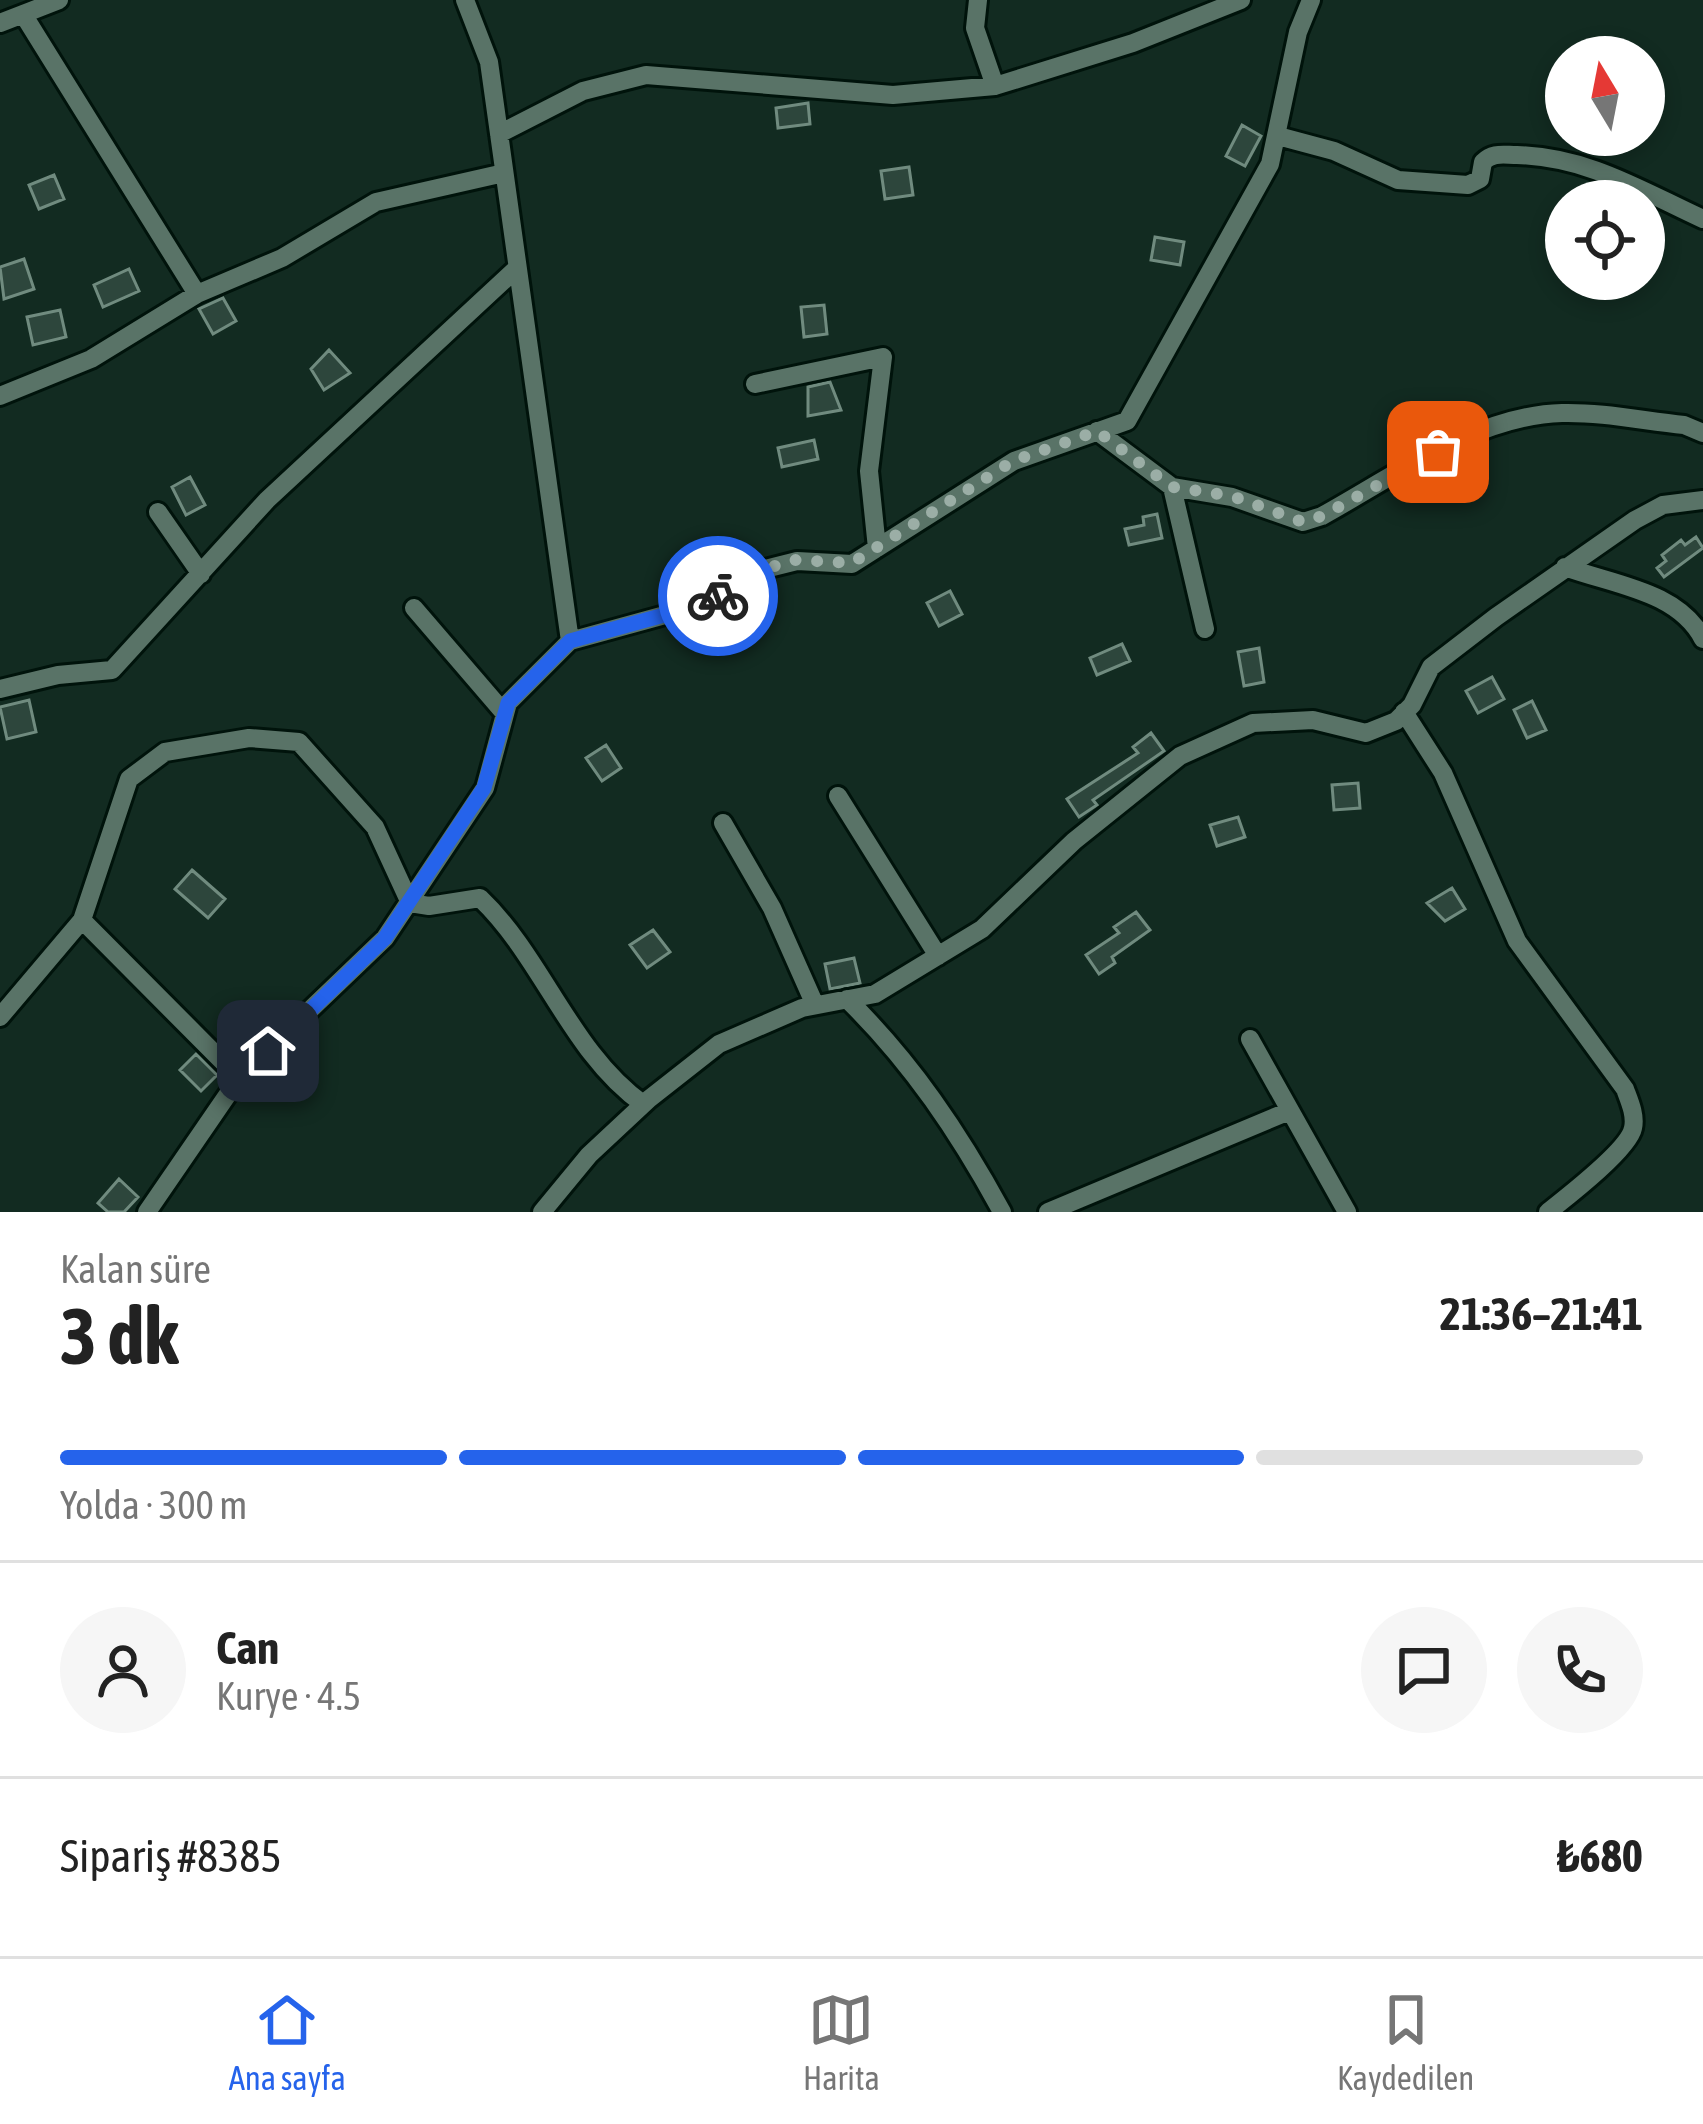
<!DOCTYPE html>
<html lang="tr">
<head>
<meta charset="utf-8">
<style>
	body { margin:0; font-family:"Asap Condensed",sans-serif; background:#f6f6f6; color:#222; height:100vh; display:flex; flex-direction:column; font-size:45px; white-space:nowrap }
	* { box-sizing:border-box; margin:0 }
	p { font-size:39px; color:#767676 }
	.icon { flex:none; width:66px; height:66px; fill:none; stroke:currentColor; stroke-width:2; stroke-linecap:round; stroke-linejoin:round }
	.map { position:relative; height:1212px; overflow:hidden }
	.drawer { display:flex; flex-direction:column; background:#fff; flex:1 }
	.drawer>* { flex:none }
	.needle { width:78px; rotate:350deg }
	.fabs { position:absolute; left:1545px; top:36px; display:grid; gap:24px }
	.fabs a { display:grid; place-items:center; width:120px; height:120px; border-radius:50%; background:#fff; box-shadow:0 6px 18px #0003; font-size:60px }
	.pin { position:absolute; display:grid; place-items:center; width:102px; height:102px; color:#fff; margin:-51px; border-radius:24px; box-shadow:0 6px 18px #0006 }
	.courier { position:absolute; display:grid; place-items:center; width:120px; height:120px; margin:-60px; border:9px solid #2563eb; border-radius:50%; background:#fff; color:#222; box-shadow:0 3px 15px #0007 }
	.headline em { font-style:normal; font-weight:700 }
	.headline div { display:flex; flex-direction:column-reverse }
	.headline { display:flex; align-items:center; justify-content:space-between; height:204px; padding:0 60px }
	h1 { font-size:78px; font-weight:700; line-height:90px }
	.bar { display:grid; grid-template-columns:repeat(4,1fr); gap:18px 12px; align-content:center; height:144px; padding:0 60px }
	.bar i { height:15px; border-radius:9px; background:#e0e0e0 }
	.bar .active { background:#2563eb }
	.bar p { grid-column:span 4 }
	.line { display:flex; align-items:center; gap:30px; padding:0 60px; border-top:3px solid #e0e0e0 }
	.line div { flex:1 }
	.round { display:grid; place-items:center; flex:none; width:126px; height:126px; border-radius:63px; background:#f6f6f6 }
	.menu { display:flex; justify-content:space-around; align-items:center; height:168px; border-top:3px solid #e0e0e0; background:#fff; font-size:33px; color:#767676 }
	.menu a { display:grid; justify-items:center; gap:6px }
	.menu .active { color:#2563eb }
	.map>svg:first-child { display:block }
</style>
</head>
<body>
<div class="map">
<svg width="1703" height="1212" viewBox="0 0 1703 1212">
	<rect width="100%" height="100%" fill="#122b21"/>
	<path fill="#2d463c" stroke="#708b7f" stroke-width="3" d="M808,103l2,21 -32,4 -2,-20z
		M1242,125l19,11 -16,30 -19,-10z
		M909,167l4,28 -28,4 -4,-28z
		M54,175l10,24 -25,10 -10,-24z
		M1155,237l29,5 -4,23 -29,-5z
		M24,259l10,30 -30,10 -4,-32z
		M129,269l10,22 -36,16 -9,-22z
		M223,298l13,23 -23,13 -14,-25z
		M824,305l3,29 -23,3 -3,-30z
		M60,310l6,27 -33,8 -6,-28z
		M329,350l21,23 -26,17 -13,-21z
		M830,382l11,28 -33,6v-29z
		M814,440l4,19 -36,8 -4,-19z
		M190,477l15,28 -19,10 -14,-28z
		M1157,514l5,24 -33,7 -4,-16 19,-4 -1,-8z
		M1696,537l7,11 -39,29 -7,-9 9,-7 -4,-6 19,-15 4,5z
		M950,591l12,23 -23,12 -12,-23z
		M1122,644l8,17 -33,14 -7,-17z
		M1259,648l5,34 -20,4 -6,-34z
		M1492,677l12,22 -26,14 -12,-22z
		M29,700l7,32 -29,7 -7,-32z
		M1532,701l14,29 -19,8 -13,-28z
		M1151,733l13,18 -71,49 4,5 -18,12 -12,-18 71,-46 -5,-6z
		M606,745l15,23 -19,13 -16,-23z
		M1358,783l2,25 -26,2 -2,-25z
		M1238,817l7,20 -28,9 -7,-21z
		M192,870l33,29 -17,19 -33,-29z
		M1452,888l13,21 -20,12 -18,-18z
		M1136,912l14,18 -38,27 3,6 -16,11 -13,-19 33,-22 -5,-6z
		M653,930l17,22 -23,16 -17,-23z
		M854,958l6,25 -30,6 -5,-25z
		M196,1054l21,21 -16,16 -21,-21z
		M119,1179l19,18 -14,15h-16l-10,-9z"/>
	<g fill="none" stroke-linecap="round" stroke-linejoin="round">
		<g stroke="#00130b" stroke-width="24">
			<path id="minor" d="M978,0l-3,28 20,58
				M23,14l174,280
				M0,23l59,-23
				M499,134l84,-43 63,-16 247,20 102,-9 138,-43 108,-43
				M1278,136l56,15 64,29 70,5 12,-6 3,-17c10,-10 20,-7 34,-7 71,2 123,35 186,64
				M755,384l128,-27 -14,114 8,77
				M0,396l91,-37 106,-65 85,-36 94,-56 128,-29
				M1097,431l75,56 60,10 71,25 19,-6c71,-39 155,-101 240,-103 40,-1 82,8 122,12l19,8
				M1172,487l33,142
				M158,512l43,62
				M1565,567c49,18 113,24 138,72
				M414,608l91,106
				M570,641l135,-37 52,-33 40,-10 55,3 162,-103 113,-40 143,-257 28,-132 13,-32
				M0,689l58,-14 54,-5 155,-170 250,-232
				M1404,712l39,61 74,168 108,148c4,11 11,26 8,39 -4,21 -66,69 -85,84
				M838,796l100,160
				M723,823l49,85 43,97
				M82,920l157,158
				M847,999c65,64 112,134 155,213
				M0,1017l82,-97 47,-141 36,-27 84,-14 50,4 76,85 35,76 19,3 51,-8c63,60 91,155 163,206
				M1250,1039l97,173
				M147,1212l92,-134 146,-140 100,-150 23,-85 62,-62 -81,-579 -24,-62
				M542,1212l47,-57 60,-56 70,-55 83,-36 73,-14 107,-65 92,-88 106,-85 73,-33 60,-3 53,13 30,-12 16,-16 19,-38 65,-50 139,-97 28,-15 40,-5
				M1048,1212l239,-100"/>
		</g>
		<use href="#minor" stroke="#597367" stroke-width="18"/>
	</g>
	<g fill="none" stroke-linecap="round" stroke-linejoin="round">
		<path stroke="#9baea6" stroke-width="12" stroke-dasharray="0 21.6" d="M718,596l39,-25 39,-11 56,3 161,-102 84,-30 75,56 60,9 71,26 19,-6 116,-64"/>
		<path stroke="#2563eb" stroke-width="15" d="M268,1051l117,-113 99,-150 24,-85 62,-62 134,-37 14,-8"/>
	</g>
</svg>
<div class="fabs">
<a><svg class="needle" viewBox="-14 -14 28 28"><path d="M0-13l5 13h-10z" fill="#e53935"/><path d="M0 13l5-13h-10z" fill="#767676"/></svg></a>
<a><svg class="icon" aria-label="locate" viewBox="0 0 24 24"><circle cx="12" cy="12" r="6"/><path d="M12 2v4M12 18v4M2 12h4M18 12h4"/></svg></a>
</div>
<div class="pin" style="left:1438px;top:452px;background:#ea580c"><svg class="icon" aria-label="bag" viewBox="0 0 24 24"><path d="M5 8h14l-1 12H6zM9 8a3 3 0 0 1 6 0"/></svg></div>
<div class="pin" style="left:268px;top:1051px;background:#1f2937"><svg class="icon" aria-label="home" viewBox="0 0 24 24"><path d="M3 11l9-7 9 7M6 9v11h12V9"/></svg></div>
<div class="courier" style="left:718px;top:596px"><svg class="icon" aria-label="bike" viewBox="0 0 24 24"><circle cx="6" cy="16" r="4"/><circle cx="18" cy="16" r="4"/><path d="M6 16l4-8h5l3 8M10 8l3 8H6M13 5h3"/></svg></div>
</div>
<section class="drawer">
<div class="headline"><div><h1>3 dk</h1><p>Kalan süre</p></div><em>21:36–21:41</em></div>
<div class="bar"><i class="active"></i><i class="active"></i><i class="active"></i><i></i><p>Yolda · 300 m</p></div>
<div class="line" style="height:216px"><a class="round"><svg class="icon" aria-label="person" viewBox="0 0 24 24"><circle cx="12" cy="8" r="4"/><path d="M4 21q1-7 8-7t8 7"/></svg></a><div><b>Can</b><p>Kurye · 4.5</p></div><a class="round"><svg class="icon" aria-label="chat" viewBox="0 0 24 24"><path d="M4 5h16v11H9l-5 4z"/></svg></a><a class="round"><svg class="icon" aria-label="phone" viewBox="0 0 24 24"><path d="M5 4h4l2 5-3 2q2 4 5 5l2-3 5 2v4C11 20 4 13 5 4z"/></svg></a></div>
<div class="line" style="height:156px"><div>Sipariş #8385</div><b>₺680</b></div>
</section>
<nav class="menu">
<a class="active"><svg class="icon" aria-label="home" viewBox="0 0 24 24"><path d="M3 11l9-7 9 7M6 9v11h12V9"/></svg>Ana sayfa</a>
<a><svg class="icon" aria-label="map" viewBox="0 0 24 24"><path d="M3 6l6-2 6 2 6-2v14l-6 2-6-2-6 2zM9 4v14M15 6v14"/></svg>Harita</a>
<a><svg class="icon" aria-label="saved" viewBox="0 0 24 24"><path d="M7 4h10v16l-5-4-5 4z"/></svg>Kaydedilen</a>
</nav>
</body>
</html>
